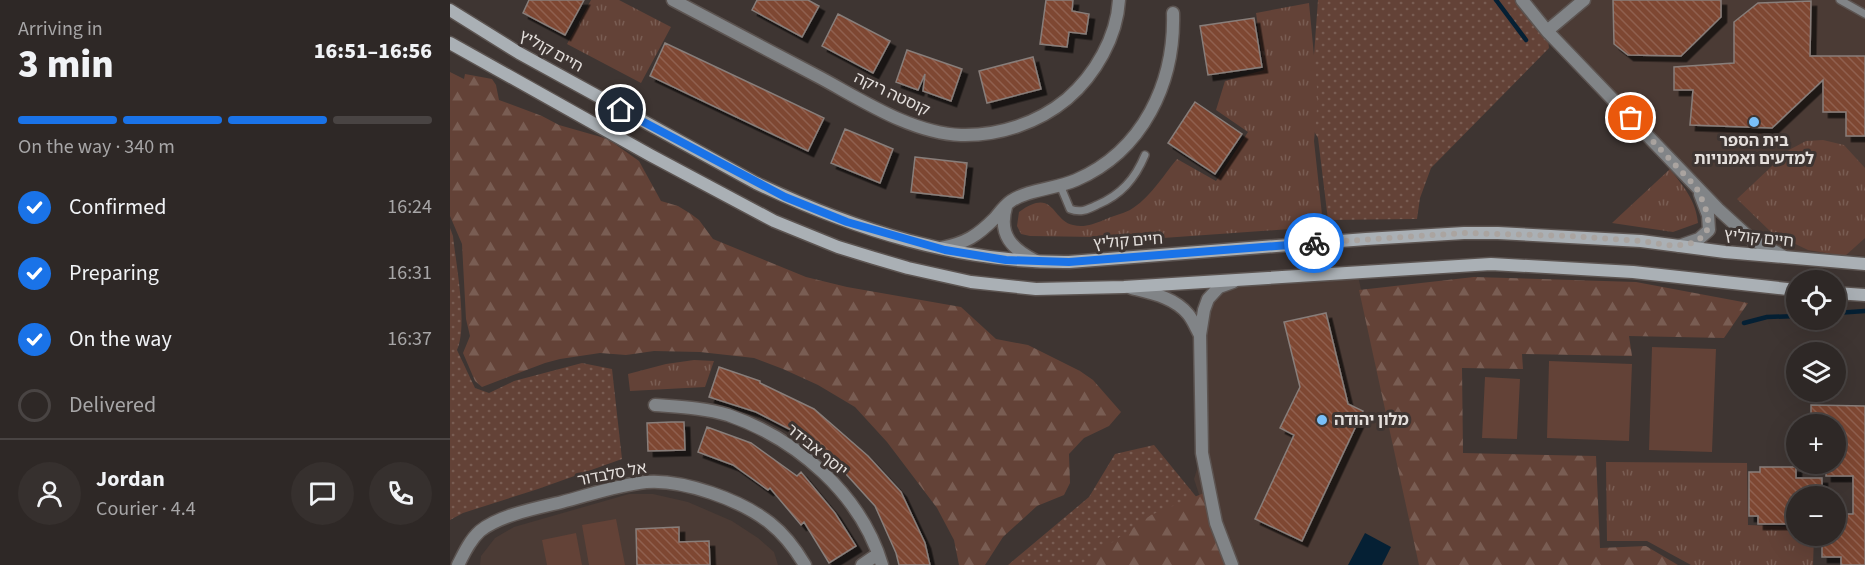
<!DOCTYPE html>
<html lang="en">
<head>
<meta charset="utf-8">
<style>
	body { margin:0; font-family:"Source Sans 3","Noto Sans Hebrew",sans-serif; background:#36302e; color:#f1f3f6; height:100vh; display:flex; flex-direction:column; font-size:22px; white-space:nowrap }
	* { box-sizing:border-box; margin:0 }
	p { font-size:20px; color:#a7a6a7 }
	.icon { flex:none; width:33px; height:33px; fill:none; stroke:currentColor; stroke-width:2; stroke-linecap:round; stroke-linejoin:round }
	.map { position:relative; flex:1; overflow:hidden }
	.sheet { display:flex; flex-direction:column; background:#2e2826; width:450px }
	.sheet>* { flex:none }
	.tools { position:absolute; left:1336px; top:270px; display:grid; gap:12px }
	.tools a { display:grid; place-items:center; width:60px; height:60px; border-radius:50%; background:#2e2826; box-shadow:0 6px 24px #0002,0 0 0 2px #494443; font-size:30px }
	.pin { position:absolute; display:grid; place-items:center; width:51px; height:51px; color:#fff; margin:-26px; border:3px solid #fff; border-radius:50%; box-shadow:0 2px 6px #0007 }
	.courier { position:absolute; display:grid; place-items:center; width:60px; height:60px; margin:-30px; border:4px solid #1a73e8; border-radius:50%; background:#fff; color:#222; box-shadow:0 2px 8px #0007 }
	.overview em { font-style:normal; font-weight:800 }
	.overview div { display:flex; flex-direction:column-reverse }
	.overview { display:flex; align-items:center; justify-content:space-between; height:102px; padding:0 18px }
	h1 { font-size:39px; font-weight:800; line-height:45px }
	.bar { display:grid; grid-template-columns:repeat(4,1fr); gap:9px 6px; align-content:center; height:72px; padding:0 18px }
	.bar i { height:8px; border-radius:4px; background:#494443 }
	.bar .active { background:#1a73e8 }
	.bar p { grid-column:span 4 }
	.line { display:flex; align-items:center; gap:15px; padding:0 18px; border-top:2px solid #494443 }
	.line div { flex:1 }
	.round { display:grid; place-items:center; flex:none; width:63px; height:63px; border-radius:32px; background:#36302e }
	ol { padding:0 18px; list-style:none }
	li { display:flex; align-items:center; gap:18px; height:66px }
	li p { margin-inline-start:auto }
	li .icon { padding:6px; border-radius:50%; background:#1a73e8; color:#fff; stroke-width:4 }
	li:last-child { color:#a7a6a7 }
	li i { width:33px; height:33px; border:3px solid #494443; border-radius:50% }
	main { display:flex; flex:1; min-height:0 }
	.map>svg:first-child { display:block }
</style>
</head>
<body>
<main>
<section class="sheet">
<div class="overview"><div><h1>3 min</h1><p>Arriving in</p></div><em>16:51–16:56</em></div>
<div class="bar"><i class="active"></i><i class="active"></i><i class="active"></i><i></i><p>On the way · 340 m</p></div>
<ol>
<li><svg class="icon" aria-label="check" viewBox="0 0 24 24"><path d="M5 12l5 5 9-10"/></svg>Confirmed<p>16:24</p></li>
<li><svg class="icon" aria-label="check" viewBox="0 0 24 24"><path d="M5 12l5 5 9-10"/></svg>Preparing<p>16:31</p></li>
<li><svg class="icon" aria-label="check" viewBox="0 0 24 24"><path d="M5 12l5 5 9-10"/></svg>On the way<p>16:37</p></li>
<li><i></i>Delivered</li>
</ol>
<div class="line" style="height:108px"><a class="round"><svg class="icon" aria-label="person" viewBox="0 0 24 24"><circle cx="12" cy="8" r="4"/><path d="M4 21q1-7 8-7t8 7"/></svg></a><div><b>Jordan</b><p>Courier · 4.4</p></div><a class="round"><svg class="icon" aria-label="chat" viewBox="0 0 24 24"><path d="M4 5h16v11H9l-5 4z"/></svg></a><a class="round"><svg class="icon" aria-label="phone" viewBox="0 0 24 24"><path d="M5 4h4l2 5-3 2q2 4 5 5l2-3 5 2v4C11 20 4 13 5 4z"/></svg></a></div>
</section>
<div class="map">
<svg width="1415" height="565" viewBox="0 0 1415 565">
	<defs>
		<pattern id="grass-dots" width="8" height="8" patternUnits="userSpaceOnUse" patternTransform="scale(1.5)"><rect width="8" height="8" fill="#634237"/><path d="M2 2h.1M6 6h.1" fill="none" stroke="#795d53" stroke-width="1.8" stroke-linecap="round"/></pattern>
		<pattern id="forest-firs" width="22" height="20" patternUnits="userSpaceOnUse" patternTransform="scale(1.5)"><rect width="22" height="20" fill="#634237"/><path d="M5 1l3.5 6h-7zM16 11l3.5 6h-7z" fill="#795d53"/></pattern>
		<pattern id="park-tufts" width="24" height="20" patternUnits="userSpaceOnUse" patternTransform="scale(1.5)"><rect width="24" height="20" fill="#634237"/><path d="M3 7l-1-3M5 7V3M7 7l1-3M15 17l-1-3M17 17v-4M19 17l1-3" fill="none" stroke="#795d53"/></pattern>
		<pattern id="building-back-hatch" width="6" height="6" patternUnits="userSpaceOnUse" patternTransform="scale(1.5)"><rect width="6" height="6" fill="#7e4633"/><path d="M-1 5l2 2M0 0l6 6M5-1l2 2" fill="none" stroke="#906050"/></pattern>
		<filter id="shadow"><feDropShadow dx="5.5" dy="5.5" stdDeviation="0" flood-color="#0009"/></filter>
	</defs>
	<rect width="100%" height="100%" fill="#3e3532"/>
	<path fill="#4b3b35" d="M1080,0h335v256l-76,-5 -46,-24 -202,-209z
		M907,272l69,293h-204l-28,-86 8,-26 2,-143 15,-23z
		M179,494h24l35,8 44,19 26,17 16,14 4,13h-298l1,-9 14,-18 19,-11z"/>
	<path fill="url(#grass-dots)" d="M868,0h203l26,31 2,17 -118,120 -11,30 -3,21 -89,1 -10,-82 -9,-15z
		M0,228l3,8c3,29 15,89 4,114l18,38 14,5 25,-12 68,-18 30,6 10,90 -84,30 -75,24 -13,7z
		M704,445l44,54 34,66h-224l81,-68 26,-43z"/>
	<path fill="url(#forest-firs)" d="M0,72l14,7 1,-5 27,5 4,6 3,15 43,16 17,9 49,14 31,22 22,40 17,5 13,8 8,6 14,19 93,38 41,10 114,20 35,32 32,6 52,26 13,9 28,32 -12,14 -25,12 -15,16 1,29 -6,12 -27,11 -34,31 -18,28h-26l-5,-25 -17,-32 -50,-66 -32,-35 -37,-22 -35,-16 -29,-11 -54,-6 -46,-1 -28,4 -26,-2 -40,6 -15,4 -63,24 -7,-6 -12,-28 7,-17 -4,-17 -4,-75 -12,-28z
		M1024,277l162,5 112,21 -24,35 -95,-2 3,20 -110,-2 1,15 -61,-1 1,85 133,3 4,92 46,-2 32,19h-259l-60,-275z
		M754,493l23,72h-147l71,-50z"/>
	<path fill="url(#park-tufts)" d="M141,0h28l52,27 -30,56 -74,-39z
		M859,3l9,95 -4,43 9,83 -33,5 -127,9 -133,-2 -9,-2 -4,-8 2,-14c35,-26 33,9 54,13 11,3 20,-1 31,-5 8,-4 18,-6 26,-10 19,-11 33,-34 47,-51l39,22 32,-49 -32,-22 9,-29 39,-11 -8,-57z
		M1373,140l21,5 21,23v70l-20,18 -37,-6 -36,-17 -35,-34 52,-49 17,-9z
		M1220,169c13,17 26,31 28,54l-25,9 -61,-9z
		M244,360l20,1 -9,26 -75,4 -2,-17 38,-10z
		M1156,462l141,1 1,62 49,2v9h17l-1,29h-122l-44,-24h-40z"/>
	<path fill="#634237" d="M1202,347l64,2 -4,103 -63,-2z
		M1099,361l83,3 -3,77 -82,-3z
		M1035,377l35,2 -3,60 -35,-1z
		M166,519l9,46h-36l-7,-40z
		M126,533l6,32h-35l-5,-25z"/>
	<path fill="#052034" d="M915,533l26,14 -9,18h-34z"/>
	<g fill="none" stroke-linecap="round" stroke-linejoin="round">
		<path stroke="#052034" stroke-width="4.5" d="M1046,0l30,40
			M1386,313l29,-2
			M1294,323l23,-6 30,-1"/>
	</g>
	<path fill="url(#building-back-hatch)" stroke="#887e7a" stroke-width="1.5" filter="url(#shadow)" d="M79,0h55l-19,35 -42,-22z
		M307,0h51l11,6 -17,31 -50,-27z
		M596,0h27l-1,11 17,3 -3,20 -17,-2 -2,15 -27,-3z
		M1163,0h108v17l-40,39 -53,-1 -14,-11z
		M1361,1l-1,55h55v80h-19v-24h-23v-32l-51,48 -82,-3 3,-35h-19v-23l60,-4v-41l24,-19z
		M388,14l52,27 -17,32 -51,-27z
		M804,18l8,49 -54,8 -8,-49z
		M215,43l159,75 -16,33 -158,-75z
		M457,50l55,19 -11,32 -28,-10 2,-17 -7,16 -22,-8z
		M583,57l8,32 -54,14 -8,-32z
		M745,102l47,32 -27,40 -47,-31z
		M395,129l48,20 -13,34 -49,-20z
		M465,157l52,6 -4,35 -52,-6z
		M876,313l22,91 15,7 -61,130 -47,-22 39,-84 -14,-7 20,-41 -16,-65z
		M269,367l41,14v2l54,26 54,47 33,36 24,51 5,22h-31l-3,-12 -21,-47 -40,-44 -1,3 -39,-33 -39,-20 -47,-15z
		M1361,405l54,1v159h-24v-8h-19v-21h14v-22h17v-38h-27v-12h10v-40h-25z
		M222,422h12l1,28 -37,1 -1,-28z
		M257,427l44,16 46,33 4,-4 34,41 21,33 -27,17 -25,-41 -3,3 -31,-37 -2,2 -35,-25 -35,-13z
		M1310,467h36v11h26v18h-25v28h-39v-8h-9v-44h11z
		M229,527v15l30,-1 1,24h-73l-1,-36z"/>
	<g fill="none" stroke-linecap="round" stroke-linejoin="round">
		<g stroke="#5c5451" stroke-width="10">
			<path id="service" d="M1390,0l25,14
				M610,185l10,24c10,4 17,1 27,-4 24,-10 38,-26 48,-50"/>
		</g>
		<g stroke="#5c5451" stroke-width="15">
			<path id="minor" d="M1072,0l25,31 171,178 33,30 32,17
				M1097,31l37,-31
				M556,207c-8,28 6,42 30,54
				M1229,246l20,-7 10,-9 -1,-15 -8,-21
				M491,248c25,-5 36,-12 54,-30 5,-6 10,-13 16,-17 18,-12 45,-12 65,-21 67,-29 99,-97 97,-167
				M681,288c20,5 43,9 57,26 5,6 8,14 12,21
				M205,405c25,2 50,3 73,10 69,24 133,79 154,150
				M8,565c6,-12 12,-25 22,-34 20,-16 57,-23 82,-29 27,-7 55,-17 84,-20 37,-3 95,18 124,41 14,11 26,27 35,42
				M412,565l16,-11
				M782,565l-16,-42 -14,-70 -2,-118 4,-25 4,-11 11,-12 14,-5"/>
		</g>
		<g stroke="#5c5451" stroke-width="15">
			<path id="tertiary" d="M223,0c49,26 97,51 146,77 43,23 92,56 142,58 38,1 77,-12 106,-36 28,-24 50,-62 52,-99"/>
		</g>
		<g stroke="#5c5451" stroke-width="15">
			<path id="secondary" d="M0,10l69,43 237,130c99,47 203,80 313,79l297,-23 98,-6h34l143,8 84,11 140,12
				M0,43l200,112 124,66 64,26 36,11 34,10 63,14 65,7 88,-2 367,-23 142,8 164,18
				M1386,293l29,2"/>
		</g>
		<use href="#service" stroke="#818487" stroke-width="7"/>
		<use href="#minor" stroke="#818487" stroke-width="12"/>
		<use href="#tertiary" stroke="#818487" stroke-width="12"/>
		<use href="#secondary" stroke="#aab0b5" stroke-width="12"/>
	</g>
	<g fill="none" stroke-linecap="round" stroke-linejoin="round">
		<path stroke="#aaa4a0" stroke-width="6" stroke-dasharray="0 10.8" d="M864,243l150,-10 107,3 70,5 34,5 17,-3 7,-4 6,-4 4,-10 -4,-19 -9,-19 -65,-69"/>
		<path stroke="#1a73e8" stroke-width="8" d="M171,110l164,87 62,25 98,28 61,10 63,2 245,-19"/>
	</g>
	<g fill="#79bff8" stroke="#3e3532" stroke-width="2">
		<circle cx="1304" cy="122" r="6"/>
		<circle cx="872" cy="420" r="6"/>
	</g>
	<g text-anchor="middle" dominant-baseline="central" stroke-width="6" stroke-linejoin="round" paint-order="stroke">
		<g font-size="16" fill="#e4dfdc" stroke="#3e3532">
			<text transform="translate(101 51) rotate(29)">חיים קוליץ</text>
			<text transform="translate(442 94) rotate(25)">קוסטה ריקה</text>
			<text transform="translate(1309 238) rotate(6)">חיים קוליץ</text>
			<text transform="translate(678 241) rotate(-4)">חיים קוליץ</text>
			<text transform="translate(367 450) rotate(39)">יוסף אבידר</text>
			<text transform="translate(162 474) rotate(-11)">אל סלבדור</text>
		</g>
		<g font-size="16" font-weight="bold" fill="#e4dfdc" stroke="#3e3532">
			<text x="1304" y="141">בית הספר<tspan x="1304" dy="18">למדעים ואמנויות</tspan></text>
			<text x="884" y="420" text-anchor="start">מלון יהודה</text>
		</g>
	</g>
</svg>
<div class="tools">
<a><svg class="icon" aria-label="locate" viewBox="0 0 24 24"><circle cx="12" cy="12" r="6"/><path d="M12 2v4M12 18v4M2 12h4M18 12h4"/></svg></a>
<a><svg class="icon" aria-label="layers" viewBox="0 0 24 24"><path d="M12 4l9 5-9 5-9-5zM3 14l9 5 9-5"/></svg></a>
<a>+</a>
<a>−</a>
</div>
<div class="pin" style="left:1181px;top:118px;background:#ea580c"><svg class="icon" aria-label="bag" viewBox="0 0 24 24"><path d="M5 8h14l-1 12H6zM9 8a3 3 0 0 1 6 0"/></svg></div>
<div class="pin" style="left:171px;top:110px;background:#1f2937"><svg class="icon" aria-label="home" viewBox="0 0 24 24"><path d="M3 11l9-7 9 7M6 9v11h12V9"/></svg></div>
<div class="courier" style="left:864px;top:243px"><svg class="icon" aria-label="bike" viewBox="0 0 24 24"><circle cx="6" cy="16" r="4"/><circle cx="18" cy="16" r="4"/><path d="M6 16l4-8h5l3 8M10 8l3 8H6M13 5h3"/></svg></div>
</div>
</main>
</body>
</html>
